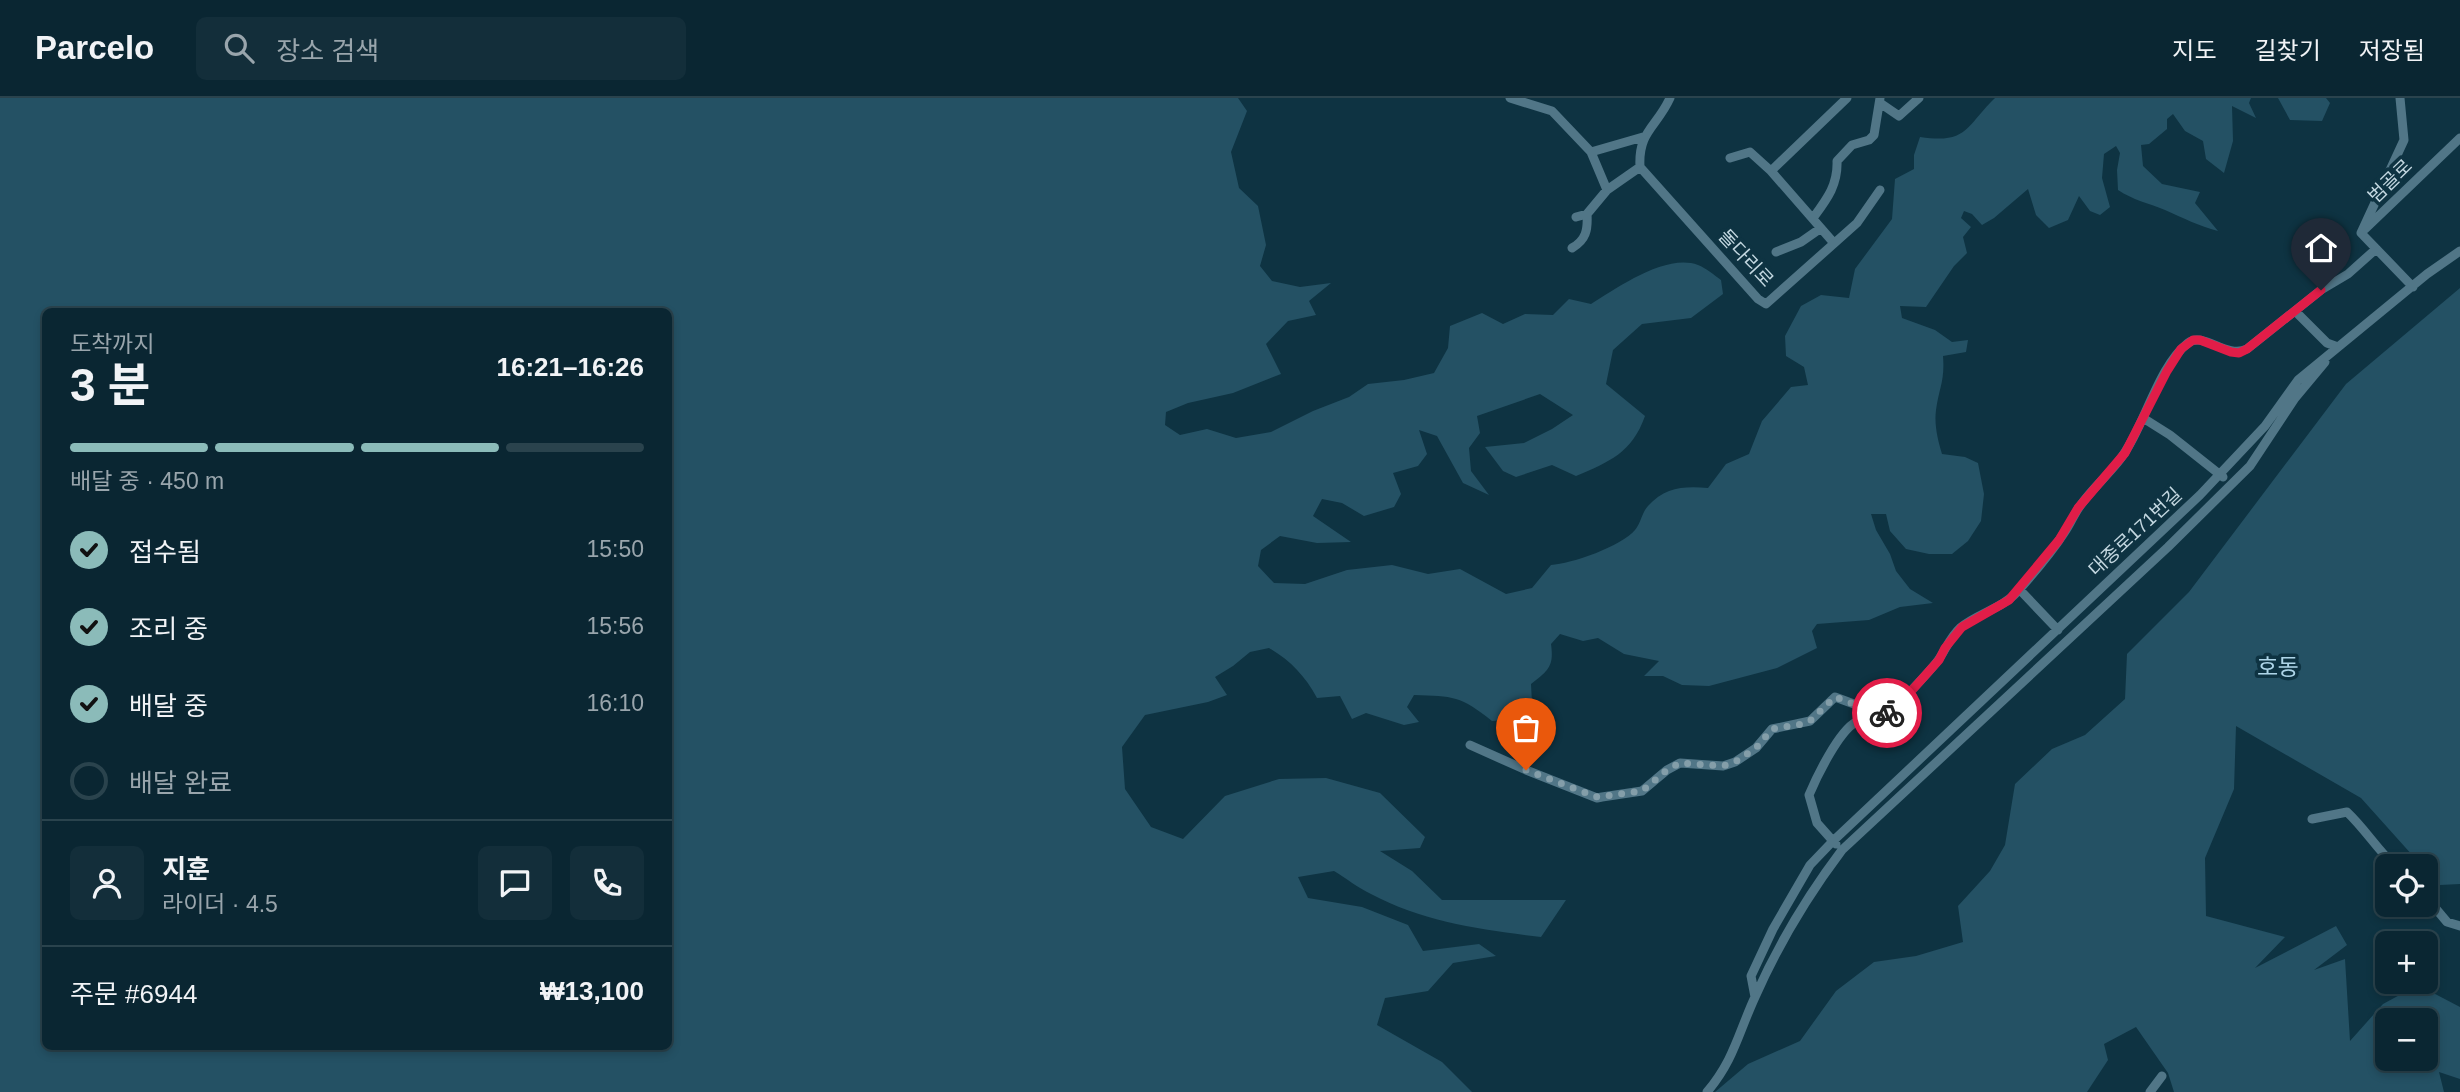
<!DOCTYPE html>
<html lang="ko">
<head>
<meta charset="utf-8">
<style>
	body { margin:0; font-family:Helvetica,"Noto Sans KR",sans-serif; background:#132e3a; color:#f1f3f6; height:100vh; display:flex; flex-direction:column; font-size:26px; white-space:nowrap }
	* { box-sizing:border-box; margin:0 }
	p { font-size:23px; color:#99a5ac }
	.icon { flex:none; width:38px; height:38px; fill:none; stroke:currentColor; stroke-width:2; stroke-linecap:round; stroke-linejoin:round }
	.map { position:relative; flex:1; overflow:hidden }
	.drawer { position:absolute; left:42px; top:210px; width:630px; height:742px; display:flex; flex-direction:column; background:#0a2632; border-radius:10px; box-shadow:0 4px 10px #0003,0 0 0 2px #2a434d }
	.drawer>* { flex:none }
	.tools { position:absolute; left:2375px; top:756px; display:grid; gap:14px }
	.tools a { display:grid; place-items:center; width:63px; height:63px; border-radius:10px; background:#0a2632; box-shadow:0 4px 10px #0003,0 0 0 2px #2a434d; font-size:35px }
	.pin { position:absolute; display:grid; place-items:center; width:60px; height:60px; color:#fff; margin:-72px -30px; border-radius:50% 50% 50% 0; rotate:-45deg; box-shadow:0 0 7px #0007 }
	.pin .icon { rotate:45deg }
	.courier { position:absolute; display:grid; place-items:center; width:70px; height:70px; margin:-35px; border:5px solid #e11d48; border-radius:50%; background:#fff; color:#222; box-shadow:0 2px 9px #0007 }
	.overview em { font-style:normal; font-weight:700 }
	.overview div { display:flex; flex-direction:column-reverse }
	.overview { display:flex; align-items:center; justify-content:space-between; height:119px; padding:0 28px }
	h1 { font-size:46px; font-weight:700; line-height:52px }
	.bar { display:grid; grid-template-columns:repeat(4,1fr); gap:10px 7px; align-content:center; height:84px; padding:0 28px }
	.bar i { height:9px; border-radius:5px; background:#2a434d }
	.bar .selected { background:#8bbbb9 }
	.bar p { grid-column:span 4 }
	.line { display:flex; align-items:center; gap:18px; padding:0 28px; border-top:2px solid #2a434d }
	.line div { flex:1 }
	.round { display:grid; place-items:center; flex:none; width:74px; height:74px; border-radius:10px; background:#132e3a }
	ol { padding:0 28px; list-style:none }
	li { display:flex; align-items:center; gap:21px; height:77px }
	li p { margin-inline-start:auto }
	li .icon { padding:7px; border-radius:50%; background:#8bbbb9; color:#111; stroke-width:4 }
	li:last-child { color:#99a5ac }
	li i { width:38px; height:38px; border:4px solid #2a434d; border-radius:50% }
	header { display:flex; align-items:center; gap:42px; box-sizing:border-box; height:98px; padding:0 35px; background:#0a2632; border-bottom:2px solid #2a434d }
	header strong { font-size:33px }
	nav { display:flex; gap:38px; margin-inline-start:auto; font-size:24px }
	.search { width:490px; height:63px; background:#132e3a; display:flex; align-items:center; gap:18px; box-sizing:border-box; padding:0 24px; border-radius:10px; color:#99a5ac; font-size:26px }
	.map>svg:first-child { display:block }
</style>
</head>
<body>
<header>
<strong>Parcelo</strong>
<div class="search"><svg class="icon" aria-label="search" viewBox="0 0 24 24"><circle cx="10" cy="10" r="6"/><path d="M15 15l6 6"/></svg>장소 검색</div>
<nav><a>지도</a><a>길찾기</a><a>저장됨</a></nav>
</header>
<div class="map">
<svg width="2460" height="994" viewBox="0 0 2460 994">
	<rect width="100%" height="100%" fill="#0e3342"/>
	<path fill="#245164" fill-rule="evenodd" d="M0,0h1238l9,13 -16,41 8,36 19,18 8,39 -6,21 12,15 28,6 31,-4 -22,18 7,14 -28,6 -22,23 15,30 -48,19 -45,10 -22,9 -1,13 15,10 27,-6 29,9 35,-6 42,-21 36,-14 19,-13 36,-4 30,-7 14,-25 2,-22 32,-13 21,11 22,-10 28,1 16,-16 22,5c26,-16 75,-51 107,-39 8,3 16,10 23,15l2,14 -32,24 -49,6 -29,26 -7,34 39,32c-13,37 -36,46 -69,60l-24,-11 -36,12 -13,-6 -18,-24 39,-4 28,-14 21,-14 -33,-21 -63,22 3,17 -11,15 2,23 18,24 -26,-12 -26,-47 -18,-6 8,24 -9,12 -25,7 8,21 -7,13 -30,9 -22,-13 -20,-4 -9,17 38,26 -34,1 -37,-7 -19,14 -3,16 16,17 31,1 42,-14 45,-5 36,9 32,-5 46,25 26,-6 19,-23c20,-1 71,-19 84,-35 6,-7 7,-18 13,-24 17,-19 36,-20 60,-18l18,-24 23,-10 13,-33 29,-34 17,-2 -4,-18 -18,-11 -1,-20 16,-30 20,-11 28,3 6,-29 37,-50 3,-40 19,-10v-14l6,-18c48,7 45,-10 75,-39h256l-2,5 7,15 -24,-12 1,35 -9,32 -18,-14 -3,-18 -18,-10 -12,-17 -6,5v10l-18,15 -8,1 2,21 19,18 38,8 -5,11 23,28c-19,-5 -35,-13 -53,-21 -17,-7 -32,-10 -47,-20l-1,-20 3,-17 -4,-7 -12,8 -2,24 8,29 -10,8 -10,-4 -11,-15 -11,24 -19,8 -13,-13 -8,-26 -34,29 -12,7 -10,-11 -8,-3 -3,7 10,9 -8,10 4,16 -13,13 -28,41 -26,-1 2,12 33,12 17,12 16,-2 -2,12 -23,4c2,25 -4,32 -7,54 -2,15 2,31 6,44l23,3 13,6 6,31 -3,27 -13,20 -16,13h-23l-23,-5 -16,-18 -4,-17h-15l5,16 14,24 6,17 14,18 23,14 -33,4 -31,13 -52,4 -5,7 5,17 -40,20 -68,18 -27,-1 -19,-9h-19l15,-15 -35,-7 -26,-16 -15,3 -23,-7 -9,10c3,22 -2,26 -20,40l1,19 -10,16 -30,2c-31,-25 -39,-25 -78,-26l-7,12 12,15 -15,3 -38,-12 -14,6 -12,-23 -23,2c-12,-22 -26,-37 -48,-50l-19,4 -17,14 -18,11 12,18 -19,7 -63,13 -23,32 3,42 26,38 32,12 42,-43 54,-17 47,-1 54,15 45,44 -5,11 -40,3 32,20 30,29h124l-25,37c-58,-7 -118,-15 -170,-43 -13,-6 -25,-16 -37,-23l-36,6 10,21 54,9 46,18 15,26 56,-7 17,12 -43,7 -25,28 -43,7 -8,27 65,37 30,30h-1472zM46,214h622v734h-622z
		M2278,0h48l4,5 -8,18 -32,-1z
		M2460,190v596l-20,1 -14,-15v-4h-4l-61,-68 -125,-72 -2,63 -29,69 1,58 79,21 -30,31 81,-42 11,19 -33,25 31,-11 5,82 33,-37 35,-19 42,22v72l-21,-7 5,20h-270l-6,-19 -32,-46 -32,17 4,16 -21,32h-372l33,-28 52,-23 36,-50 38,-29 42,-6 47,-14 -5,-36 32,-35 15,-26 10,-61 37,-35 33,-14 40,-36 2,-45 62,-62 157,-208zM2387,922h39v39h-39z"/>
	<g fill="none" stroke-linecap="round" stroke-linejoin="round">
		<path stroke="#517687" stroke-width="9" d="M1510,0l42,13 39,41 16,38
			M1880,5l19,13 20,-18
			M1591,54l52,-15
			M1730,60l20,-6 21,19 62,71
			M1640,69l118,132 8,5 91,-81 23,-33
			M1640,69c-2,-36 17,-40 30,-69
			M1771,73l76,-73
			M1576,119l11,-3
			M1813,120c14,-19 25,-33 24,-57l15,-16 17,-5 5,-5 6,-37
			M2365,131l95,-91
			M2361,135l43,-93 -4,-42
			M2361,135l52,54
			M1572,150c14,-8 16,-18 15,-34l20,-24 33,-23
			M2376,151l-28,25 -27,16 -74,59c-21,10 -44,-18 -59,-6 -31,24 -44,87 -70,119 -12,15 -27,28 -38,44 -6,8 -10,19 -16,27 -13,20 -30,40 -46,58 -16,18 -40,22 -58,37 -11,10 -15,24 -24,35 -13,16 -28,31 -43,46 -12,7 -25,7 -37,13 -17,9 -39,54 -47,73l8,28 16,18 367,-346 65,-69 33,-46 129,-106 33,-23
			M1776,154l25,-10 20,-14
			M2295,213l32,32 11,4
			M2143,320l27,17 53,42
			M2019,491l39,41
			M1470,647l56,25 71,28 5,-1 40,-6 25,-21 13,-7 43,3 12,-4 21,-14 16,-19 38,-8 25,-24 27,10 8,10
			M2312,721l35,-7c18,17 30,37 48,54
			M2426,799l21,25 13,4
			M1755,899l-4,-21 22,-47 37,-64 23,-24 3,3
			M1707,994c27,-32 31,-58 48,-95 23,-52 53,-102 87,-147l326,-303 82,-81 45,-68 30,-36
			M2150,994l12,-16"/>
	</g>
	<g fill="none" stroke-linecap="round" stroke-linejoin="round">
		<path stroke="#849ea9" stroke-width="7" stroke-dasharray="0 12.6" d="M1526,672l71,27 45,-6 25,-21 13,-7 43,3 12,-4 21,-14 16,-19 31,-5 7,-3 25,-24 27,10 8,11 17,-5"/>
		<path stroke="#e11d48" stroke-width="9" d="M1887,615l18,-15 34,-38 6,-12 17,-21 47,-27 50,-60 19,-32 47,-55 42,-82 14,-22 12,-9h7l31,12 8,1 8,-4 74,-59"/>
	</g>
	<g text-anchor="middle" dominant-baseline="central" stroke-width="7" stroke-linejoin="round" paint-order="stroke">
		<g font-size="19" fill="#c3d7e0" stroke="#0e3342">
			<text transform="translate(2390 83) rotate(-44)">범골로</text>
			<text transform="translate(1746 160) rotate(47)">돌다리로</text>
			<text transform="translate(2135 434) rotate(-43)">대종로171번길</text>
		</g>
		<g font-size="23" fill="#aed5e8" stroke="#0e3342">
			<text x="2278" y="569">호동</text>
		</g>
	</g>
</svg>
<div class="tools">
<a><svg class="icon" aria-label="locate" viewBox="0 0 24 24"><circle cx="12" cy="12" r="6"/><path d="M12 2v4M12 18v4M2 12h4M18 12h4"/></svg></a>
<a>+</a>
<a>−</a>
</div>
<div class="pin" style="left:1526px;top:672px;background:#ea580c"><svg class="icon" aria-label="bag" viewBox="0 0 24 24"><path d="M5 8h14l-1 12H6zM9 8a3 3 0 0 1 6 0"/></svg></div>
<div class="pin" style="left:2321px;top:192px;background:#1f2937"><svg class="icon" aria-label="home" viewBox="0 0 24 24"><path d="M3 11l9-7 9 7M6 9v11h12V9"/></svg></div>
<div class="courier" style="left:1887px;top:615px"><svg class="icon" aria-label="bike" viewBox="0 0 24 24"><circle cx="6" cy="16" r="4"/><circle cx="18" cy="16" r="4"/><path d="M6 16l4-8h5l3 8M10 8l3 8H6M13 5h3"/></svg></div>
<section class="drawer">
<div class="overview"><div><h1>3 분</h1><p>도착까지</p></div><em>16:21–16:26</em></div>
<div class="bar"><i class="selected"></i><i class="selected"></i><i class="selected"></i><i></i><p>배달 중 · 450 m</p></div>
<ol>
<li><svg class="icon" aria-label="check" viewBox="0 0 24 24"><path d="M5 12l5 5 9-10"/></svg>접수됨<p>15:50</p></li>
<li><svg class="icon" aria-label="check" viewBox="0 0 24 24"><path d="M5 12l5 5 9-10"/></svg>조리 중<p>15:56</p></li>
<li><svg class="icon" aria-label="check" viewBox="0 0 24 24"><path d="M5 12l5 5 9-10"/></svg>배달 중<p>16:10</p></li>
<li><i></i>배달 완료</li>
</ol>
<div class="line" style="height:126px"><a class="round"><svg class="icon" aria-label="person" viewBox="0 0 24 24"><circle cx="12" cy="8" r="4"/><path d="M4 21q1-7 8-7t8 7"/></svg></a><div><b>지훈</b><p>라이더 · 4.5</p></div><a class="round"><svg class="icon" aria-label="chat" viewBox="0 0 24 24"><path d="M4 5h16v11H9l-5 4z"/></svg></a><a class="round"><svg class="icon" aria-label="phone" viewBox="0 0 24 24"><path d="M5 4h4l2 5-3 2q2 4 5 5l2-3 5 2v4C11 20 4 13 5 4z"/></svg></a></div>
<div class="line" style="height:91px"><div>주문 #6944</div><b>₩13,100</b></div>
</section>
</div>
</body>
</html>
